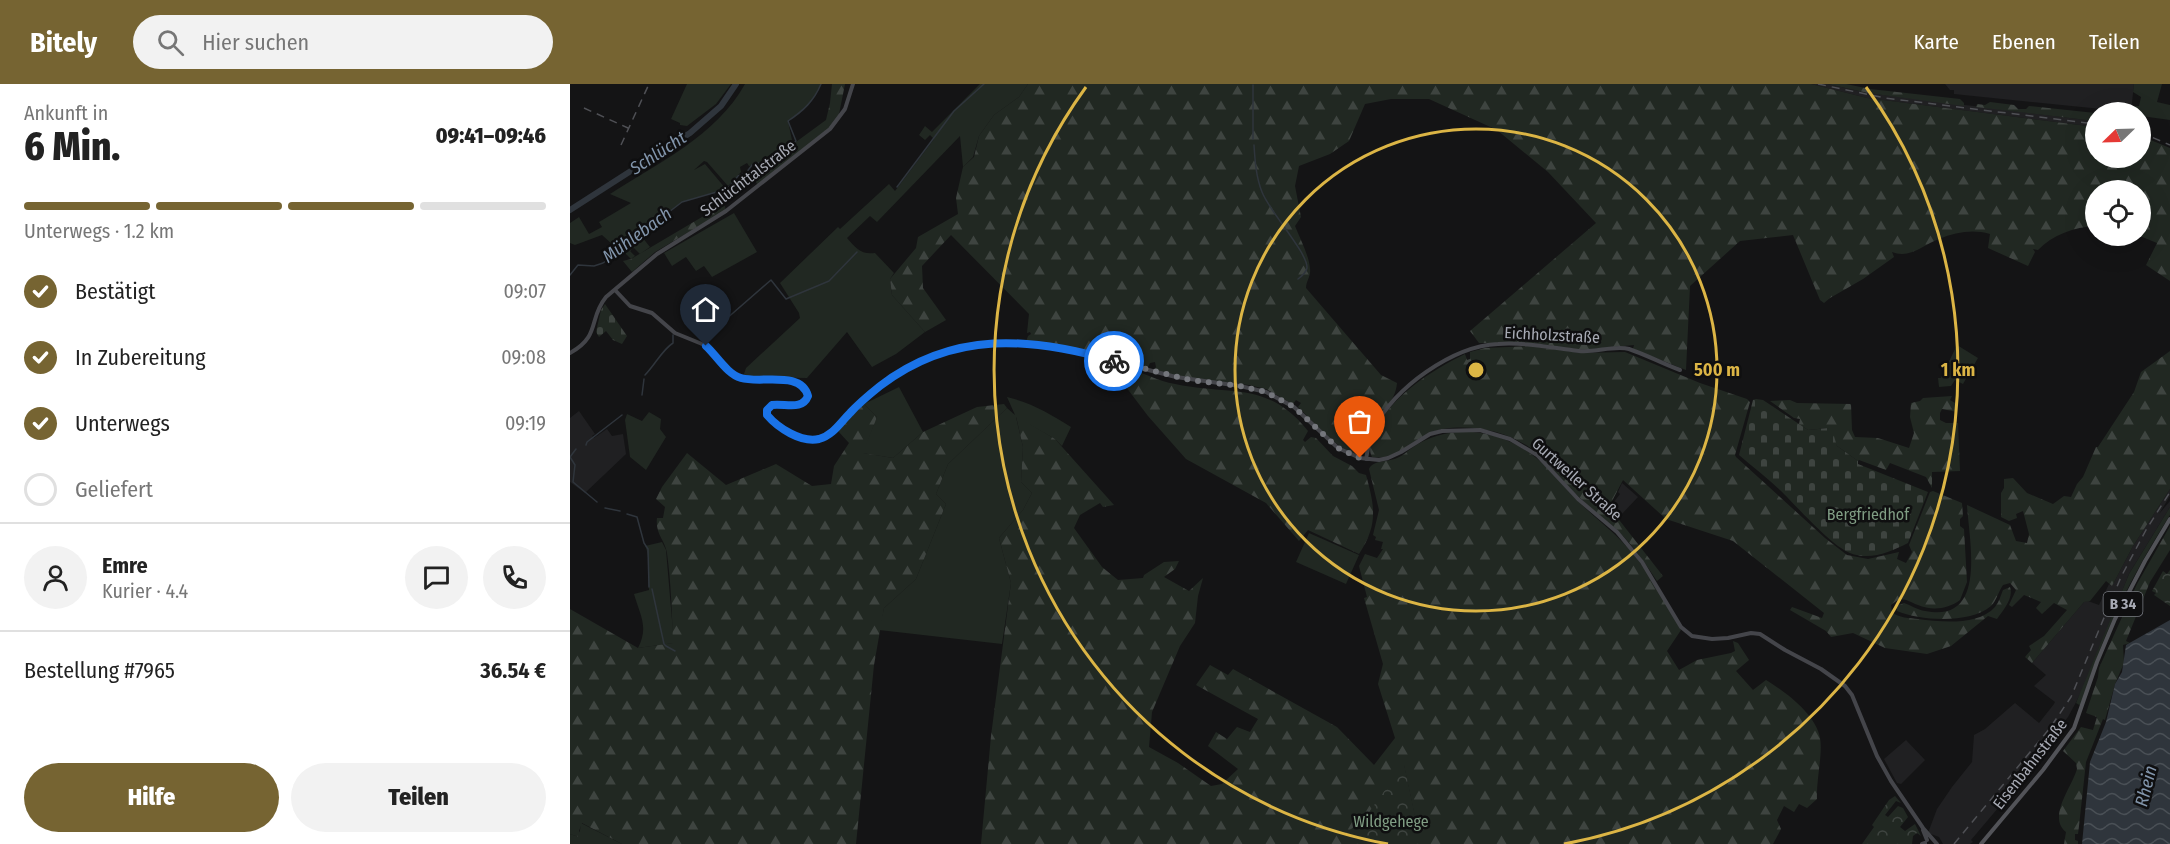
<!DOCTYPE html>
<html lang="de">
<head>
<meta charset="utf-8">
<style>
	body { margin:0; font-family:"Fira Sans Condensed",sans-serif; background:#f2f2f2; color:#222; height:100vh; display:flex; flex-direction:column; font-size:22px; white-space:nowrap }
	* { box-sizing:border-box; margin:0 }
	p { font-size:20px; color:#767676 }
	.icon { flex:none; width:33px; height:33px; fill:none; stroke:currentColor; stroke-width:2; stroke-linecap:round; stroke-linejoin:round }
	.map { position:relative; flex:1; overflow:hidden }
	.side { display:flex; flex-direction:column; background:#fff; width:570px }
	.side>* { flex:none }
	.needle { width:39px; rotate:247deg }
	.tools { position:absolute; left:1515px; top:18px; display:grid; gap:12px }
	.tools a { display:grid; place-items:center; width:66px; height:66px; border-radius:50%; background:#fff; box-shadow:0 6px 24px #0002; font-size:30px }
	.pin { position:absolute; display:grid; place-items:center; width:51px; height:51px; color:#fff; margin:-62px -26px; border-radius:50% 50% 50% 0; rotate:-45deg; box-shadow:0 0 6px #0007 }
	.pin .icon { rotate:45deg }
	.courier { position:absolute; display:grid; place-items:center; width:60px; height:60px; margin:-30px; border:4px solid #1a73e8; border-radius:50%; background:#fff; color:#222; box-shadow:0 2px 8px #0007 }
	.head em { font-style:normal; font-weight:800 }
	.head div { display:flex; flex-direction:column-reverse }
	.head { display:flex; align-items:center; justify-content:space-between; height:102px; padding:0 24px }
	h1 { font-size:39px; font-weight:800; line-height:45px }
	.bar { display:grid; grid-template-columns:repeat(4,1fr); gap:9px 6px; align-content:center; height:72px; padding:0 24px }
	.bar i { height:8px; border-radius:4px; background:#e0e0e0 }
	.bar .current { background:#766432 }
	.bar p { grid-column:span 4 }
	.line { display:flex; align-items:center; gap:15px; padding:0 24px; border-top:2px solid #e0e0e0 }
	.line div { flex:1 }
	.round { display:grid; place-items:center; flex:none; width:63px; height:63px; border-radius:32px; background:#f2f2f2 }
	ol { padding:0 24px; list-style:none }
	li { display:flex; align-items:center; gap:18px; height:66px }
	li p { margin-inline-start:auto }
	li .icon { padding:6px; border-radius:50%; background:#766432; color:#fff; stroke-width:4 }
	li:last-child { color:#767676 }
	li i { width:33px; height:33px; border:3px solid #e0e0e0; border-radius:50% }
	.button { display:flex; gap:12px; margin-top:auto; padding:12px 24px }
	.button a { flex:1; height:69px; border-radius:36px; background:#766432; color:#fff; font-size:24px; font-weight:800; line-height:69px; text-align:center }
	.button a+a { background:#f2f2f2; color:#222 }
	header { display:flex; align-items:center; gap:36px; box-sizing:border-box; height:84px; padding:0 30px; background:#766432; color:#fff }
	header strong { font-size:28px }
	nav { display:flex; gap:33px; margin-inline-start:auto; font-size:21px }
	.search { width:420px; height:54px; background:#f2f2f2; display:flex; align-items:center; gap:15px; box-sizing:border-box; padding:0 21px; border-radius:33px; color:#767676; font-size:22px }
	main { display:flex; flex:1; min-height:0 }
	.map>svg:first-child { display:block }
</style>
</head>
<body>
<header>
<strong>Bitely</strong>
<div class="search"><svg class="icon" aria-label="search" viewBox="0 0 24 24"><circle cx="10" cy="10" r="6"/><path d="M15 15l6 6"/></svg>Hier suchen</div>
<nav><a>Karte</a><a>Ebenen</a><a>Teilen</a></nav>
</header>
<main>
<section class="side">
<div class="head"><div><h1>6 Min.</h1><p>Ankunft in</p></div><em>09:41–09:46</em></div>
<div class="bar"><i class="current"></i><i class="current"></i><i class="current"></i><i></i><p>Unterwegs · 1.2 km</p></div>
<ol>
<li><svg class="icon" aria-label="check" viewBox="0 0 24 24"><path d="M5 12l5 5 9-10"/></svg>Bestätigt<p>09:07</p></li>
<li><svg class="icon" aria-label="check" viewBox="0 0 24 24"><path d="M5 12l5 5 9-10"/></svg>In Zubereitung<p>09:08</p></li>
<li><svg class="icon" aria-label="check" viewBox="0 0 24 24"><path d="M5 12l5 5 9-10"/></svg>Unterwegs<p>09:19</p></li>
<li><i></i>Geliefert</li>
</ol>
<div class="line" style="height:108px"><a class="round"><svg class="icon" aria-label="person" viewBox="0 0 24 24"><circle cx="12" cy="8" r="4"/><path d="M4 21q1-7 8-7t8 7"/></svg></a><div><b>Emre</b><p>Kurier · 4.4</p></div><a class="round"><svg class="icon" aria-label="chat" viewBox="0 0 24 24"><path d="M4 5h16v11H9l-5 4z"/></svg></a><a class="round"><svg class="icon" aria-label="phone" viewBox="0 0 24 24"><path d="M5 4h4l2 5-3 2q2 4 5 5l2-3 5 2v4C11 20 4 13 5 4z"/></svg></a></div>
<div class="line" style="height:78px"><div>Bestellung #7965</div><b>36.54 €</b></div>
<div class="button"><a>Hilfe</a><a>Teilen</a></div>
</section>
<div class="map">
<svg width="1600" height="760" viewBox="0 0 1600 760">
	<defs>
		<pattern id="forest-firs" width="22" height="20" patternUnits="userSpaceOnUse" patternTransform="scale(1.5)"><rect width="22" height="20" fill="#212822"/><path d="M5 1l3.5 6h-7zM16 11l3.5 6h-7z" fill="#3e4440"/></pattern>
		<pattern id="cemetery-stones" width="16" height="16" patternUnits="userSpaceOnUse" patternTransform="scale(1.5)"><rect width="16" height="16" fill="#212822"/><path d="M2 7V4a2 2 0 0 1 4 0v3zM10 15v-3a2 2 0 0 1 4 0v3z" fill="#3e4440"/></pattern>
		<pattern id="park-crowns" width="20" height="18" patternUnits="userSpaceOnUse" patternTransform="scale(1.5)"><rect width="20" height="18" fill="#212822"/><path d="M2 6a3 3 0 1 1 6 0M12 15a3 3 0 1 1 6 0" fill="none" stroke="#3e4440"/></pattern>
		<pattern id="water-waves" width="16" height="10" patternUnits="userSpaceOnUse" patternTransform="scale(1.5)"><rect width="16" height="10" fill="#2f353c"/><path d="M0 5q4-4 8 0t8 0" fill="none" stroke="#4a5056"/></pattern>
	</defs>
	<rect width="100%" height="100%" fill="#141415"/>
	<path fill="#202022" d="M1241,0h17l40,9 227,28v6l-228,-29z
		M1375,0h189l-3,28 -177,-18v-4h-4z
		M9,327l16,23 -3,2 2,2 13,-9 5,7 11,-2 3,20 -41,39 -15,-11v-64z
		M1052,399l16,14 -17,18 -11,-8 10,-13 -2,-2z
		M1600,405v7l-11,18 11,-13v6l-41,67 -48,119 -13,24 -64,84 -33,39 2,2 -3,2h-27l-4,-7 -11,-4 9,-24 15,-22 20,-25 2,-27 11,-6 30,-26 24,20 15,-19 1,-2 -21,-16 12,-11 -14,-12 52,-61 4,-1 11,4 10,-21 3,2 21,-40z
		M1336,656l19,20 -24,24 -4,-1 -13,-24z"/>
	<path fill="#212822" d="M117,0h44l-15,20 -29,22 -7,-1v-2l-9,-4z
		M175,0h76c-7,17 -18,27 -33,37l4,19 -6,10 -16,11 -8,-2 -1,4 -12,3 -2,-3 -7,4 1,5 -13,14 -21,-24 -3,-1 -10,9 11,-6 21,25 -44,13 -26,20 -14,15 8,10 -10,7 -6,-6 -4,3 5,5 -4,3 -6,-6 -7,3 -6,-12 -10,-9 -27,10 -5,-2v-20l9,-6 10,17 13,-7 -3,-5 32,-19 -21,-9c48,-31 106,-58 135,-110z
		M410,0h48l-9,13 -25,18 -15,21 -6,21 -10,10 -3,-31 -83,86 -7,-6 -23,22c9,10 14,17 28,15l19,20 -4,6 2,16 33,37 -29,22 -24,13 -25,-35 -40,46 -64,-1 3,-9 54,-50 -1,-5 -19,-30 58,-56 2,2 49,-45 6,7 39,-52 -4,-4 -5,5 -6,-5 6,-9 7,6z
		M1564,0h28l-5,18 13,3v15l-29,-4 -1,-4h-9l1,-6h7l2,-9 -8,-5z
		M164,129l23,39 -45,25 -8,-11 -8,5 -10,-14 -14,9 -8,-13z
		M1387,261l21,13 -15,26 -8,-4 -4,6 -12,1 -1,-9h3z
		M329,303l24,45 -30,26 -31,-5 15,-36 -13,-13z
		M437,313c25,6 43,17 64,30l-9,19 -7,-7 -39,-22 7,30 -2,35 11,11 -9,17 -24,28 12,45 -9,61 -123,-14 5,-22 32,-29 30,-75 -10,-10 12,-30 59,-56 8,7z
		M79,328l12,7 -1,10 6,8 -20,33 -16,-13 -5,-37 2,-6 15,7z
		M1600,423v8c-38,60 -70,123 -89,191l-5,-3 53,-129z
		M739,449l50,22 -13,29 -50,-22z
		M92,458l4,8 8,93 -36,5c11,-21 2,-33 -4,-54l15,-4c-1,-12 1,-36 -4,-44z
		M11,739l41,21h-52v-10l9,3z"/>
	<path fill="url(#forest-firs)" d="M262,0h13l-7,35 -8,10 -72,57 -4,-8 9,-8 -2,-4 1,-7 8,2 56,-41 4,-17z
		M458,0h783l56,14 228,29 1,31h44l1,-22 29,12v133l-24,-16 11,-22 -17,-7v-46h-44l-1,36c-20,1 -43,9 -57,24l-5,-1 2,3 -7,14 -40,-18 2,-14c-17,-5 -34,-2 -51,5 -16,6 -29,20 -47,13l2,5 -31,22 -33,19 -6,5 -4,-3 -27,-65 -53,6 -50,45 -4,84 -53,-21 1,-4 -52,5 -50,-7h-53l-9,-12 126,-108 -48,-51 -51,-42 -68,-31h-38l-26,5 -16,37 -19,13 -31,12 -4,20 6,31 -6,9c5,13 14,29 15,43 1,8 -4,12 -4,19l75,87 16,8c-2,21 -17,28 -25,46 -4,9 -4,20 -12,26 -24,-5 -45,-32 -62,-48l3,-4 -5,-3 -3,4 -27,-15 -17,-4 -73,-8 -22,-7 2,-3 -1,-5 -5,1 -3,6 -65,-20 -56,-7 2,-6 3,-2 -1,-2 -3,1 2,-19 -78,-79 -29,31 1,22 23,32 -21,12 -33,-37 -2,-16 26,-31 2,-11 40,-23 -2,-16 7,-31 11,-10 5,-21 15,-21 25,-18z
		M1258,0h18l24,5 90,10 4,4v3l-96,-13z
		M1420,18l24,3 4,4h8l3,-3 66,7v8l-119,-14 1,-3 8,1z
		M154,120l2,6 -71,42 -23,20 -9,-11 8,-2z
		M960,262l51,7 44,-1 75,31 47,16 3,3 -15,53 1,2 89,81 22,17 21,4 31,-7 -2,7 9,4 6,-11 -3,-7 21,-53 3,-1 29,12 1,13 -3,3v7l4,3 3,53 -7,18c-12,9 -28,11 -42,5 -8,-3 -11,-6 -19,-6l-8,6 1,7c6,6 18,6 26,7 23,3 60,7 77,-12 4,-5 6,-12 8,-17l7,-3c4,11 -7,23 -13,32l-9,-3 -37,30 -24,8 -42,-6 -32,-15 -22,4 -5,-6 -36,-21 2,-3 30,11 2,-5 -91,-72 -67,-22 -43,-39 -14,27 54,69 -6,5c-12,-18 -24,-36 -40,-51 -12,-11 -26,-21 -38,-33 -15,-13 -26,-30 -41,-43 -25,-22 -63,-30 -95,-25 -25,3 -45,33 -71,28 -4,-8 -1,-15 2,-23 14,-36 58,-64 91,-80l2,6 3,-1v-7l15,-4z
		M1600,267v138l-37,57 -21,40 -6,-5 -16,20 -6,1 -52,61 -7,-6 6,-7 -2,-4 15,-10 23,-26 -13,-7 -12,11 -6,-6 5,-6 -17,-7 -12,12 -3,-2 7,-15 -6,-7 -7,2c-5,7 -6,15 -12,21 -21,18 -70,15 -94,5l-1,-5 8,-3c7,2 13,7 21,8 63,13 44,-70 42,-106l43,20 6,16 11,2 2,-9 -6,-23 -7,3 1,4 -8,3 -8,-4v-24l3,-5v-9l9,-1 14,15 26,11 11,-8 7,1 6,-13 6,-7 13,-30h2l36,-55 7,-20z
		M558,284c16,5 30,13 47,16 56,12 92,-4 133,47l-5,9 2,2 6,-5 5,1 17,18 19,10 7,7 7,2c9,32 12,50 -7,79l-51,-24 -9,11 -33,-38 -80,-44 -38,-43 -28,-37 3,-8z
		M1382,312l-2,4 5,3 2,-3v12l-15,-3 -2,4v7l6,3h12l2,48 -28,1v16l-6,-11 -36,-14 -4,7 -27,-10 -1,1 -21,-15 -9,-18 -20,2 -9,-6 1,-5 -6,-1 -24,-17 20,-1 7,3 54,1 1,26 3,7 23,1 31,10 5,-15 -4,-16 1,-14 9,-2 3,-3z
		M294,320l13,13 -14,36 30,5 30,-26 54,-25 27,-3 3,4 -59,56 -12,30 10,10 -30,75 -32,29 -10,57 -18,179h-234l-40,-21 -3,8 9,13h-4l-5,-7 -9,-3v-225l68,39 35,-5c-1,-30 -2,-61 -6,-90 -2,-13 -12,-19 -10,-35h6l2,-11 -9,-8 6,-12 25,-34 39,32 50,-21 36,22 19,-2 3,-18 15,-23 -11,-12z
		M446,332l39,23 59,66 -11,2 -3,-4 -20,12 -6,13 28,39 16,13 25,-2 1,-3 20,-13 15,-1 -4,8 -11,8 25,14 14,-13 -5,18 -3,27 -15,23 -28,66 -3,35 29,16 33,23 11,-2 16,-15 -30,-23 8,-14 11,7 10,-12 13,5 8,-13 -62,-34 14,-20 18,10 5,-6 104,58 37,38 21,-27 -17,-54 5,-20 -19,-66 3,-1 -8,-31 6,-12 12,4 6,-9h-2l2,-7 -8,-2 1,-3 -3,-2 6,-25 -10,-41c4,-9 19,-7 28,-11 6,-2 10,-7 15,-10 37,-26 88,-19 123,9 15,12 27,28 41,42 16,17 35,30 50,47 23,24 38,55 55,84l-14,21 12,19 18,-10 34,-7 4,-2 -2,-10 5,2 11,17 -13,11 17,19 13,-10c18,11 50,34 54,58 3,15 -4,43 -3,61l-10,9 -8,-4 -5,8 -10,-6 -7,14 4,9 -8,15h-356l-2,-27 -11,-52 -7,79h-416l10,-108 20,-153 -12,-45 24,-28 9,-17 -11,-11 2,-35z
		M1600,442v24l-20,32 -24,59 4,2 -7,2 1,18 -9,21 -10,36 -2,-1 -17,43 -7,64 -1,8h-3v6l3,1v3h-14l2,-12c-19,-15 6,-45 11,-63l-1,-6 -13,-12 18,-24 12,3 4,-13 -11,-4 12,-36 1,-9 38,-84z"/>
	<path fill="url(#cemetery-stones)" d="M35,220l22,32 -5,8 -9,-4 -7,-9 -7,6 -3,-5 5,-22z
		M1186,315l7,1 45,30 20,-2 4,2 5,16 21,15v3l70,28 -20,51c-18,9 -38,18 -58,10 -18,-7 -51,-44 -66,-59 -14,-14 -30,-26 -45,-39l14,-55z"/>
	<path fill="url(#park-crowns)" d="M1600,486v36l-16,-11 2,-2 -4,-2 11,-20 4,3z
		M834,680l17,80h-75l-4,-8 22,-17z
		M1325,712l6,7 -5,-2 -11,14 3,2 10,-11 5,2 5,9 -8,10 5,4 10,-7 6,12 -4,-3 -4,3 -1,8h-50l12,-17 -2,-2 17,-25z"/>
	<path fill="url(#water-waves)" d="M1600,536v224h-88l8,-82 16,-40 9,-38 7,-12 4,-27z"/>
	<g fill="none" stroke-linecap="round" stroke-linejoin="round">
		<path stroke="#2f353c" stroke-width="1.5" d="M683,1v54
			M684,61c1,16 2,32 8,47 7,19 46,61 45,76 -1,5 -5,8 -9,11
			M327,103l57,-76 30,-27
			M0,191l8,-10 16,1 9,-3 43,-30 10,-11 26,-20 45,-13 11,-13 8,-3 6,-8 6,-2 12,3 26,-25 -8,-20c15,-10 26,-20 33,-37
			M155,236l46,-40 15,19 43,-18 28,-29
			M75,291c10,-10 17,-25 28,-32v-8
			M72,311l2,-16
			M16,361l1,-3 35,-27
			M6,365l-6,8 5,8 -2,17 24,20
			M35,424l15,3
			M57,430l10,3 7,26 4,6 1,38
			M82,505l12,55 2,2 9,5"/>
		<path stroke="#2f353c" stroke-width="6" d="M0,126l120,-77 31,-27 15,-22"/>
		<path stroke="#44454a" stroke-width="4" d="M45,206l15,16 22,7 23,20 32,13 27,29 7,3 40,2 13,2 12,7 2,7c-8,19 -34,-2 -41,16 2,6 7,9 13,13 16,12 30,19 49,9l32,-32 39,-30 45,-21 24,-6 26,-3 67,6 114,29 64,9 26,6 28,15 44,41 22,10 19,2 9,-2 13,-6 29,-18 12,-3 38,-1 30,9 27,16 41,44 39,33 25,30 39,65 11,9 20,3 16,-1 23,-5 9,1 25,16 36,19 24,17 7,9 25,61 14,25 32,47 14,16
			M0,269c31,-17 18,-34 36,-56l51,-43 69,-43 104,-82 15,-20 8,-25
			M796,375c2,-10 3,-20 8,-30 19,-41 79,-83 124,-85 27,-2 54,4 81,7 16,2 35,-6 50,-2 18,6 34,15 51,21
			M1353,746l4,10
			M1352,760l3,-1"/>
		<path stroke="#525358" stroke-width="4" d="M1411,760l62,-74 31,-42 23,-66 18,-43 30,-58 25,-42"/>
		<path stroke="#4f5055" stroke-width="1.5" stroke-dasharray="8 6" stroke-linecap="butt" d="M1248,0l67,14 211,26
			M14,24l44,20
			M1570,48l30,13
			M51,61l28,-61
			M1384,760l96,-116 21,-31 50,-120 25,-47 24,-38"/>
	</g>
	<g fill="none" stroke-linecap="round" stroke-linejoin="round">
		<path stroke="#74767c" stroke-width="6" stroke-dasharray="0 10.8" d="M544,277l76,19 50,6 26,6 28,15 44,41 22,10"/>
		<path stroke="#1a73e8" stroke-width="8" d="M136,262c11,10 21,28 35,32 20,6 60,-8 67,18 -6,15 -23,7 -36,9l-5,5v5c11,13 34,28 52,24 14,-4 21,-16 31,-26 9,-10 20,-19 30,-27 73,-56 151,-49 234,-25"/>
	</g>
	<g fill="none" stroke="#dcb545" stroke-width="3">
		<circle cx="906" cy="286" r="241"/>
		<path d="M818 760A482 482 0 0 1 516 3M1296 3A482 482 0 0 1 994 760"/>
	</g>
	<g text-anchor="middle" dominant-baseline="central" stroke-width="5" stroke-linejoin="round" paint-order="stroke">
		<rect fill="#0f0f10" stroke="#797c83" stroke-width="1.5" x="1533.5" y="508" width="39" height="24" rx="4.5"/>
		<g font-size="15" font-weight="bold" fill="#a7aab4">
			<text x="1553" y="520">B 34</text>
		</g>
		<g font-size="16" fill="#a7aab4" stroke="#0f0f10">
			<text transform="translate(178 94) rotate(-37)">Schlüchttalstraße</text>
			<text transform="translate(982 251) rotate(3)">Eichholzstraße</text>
			<text transform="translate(1007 395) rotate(42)">Gurtweiler Straße</text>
			<text transform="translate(1460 680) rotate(-52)">Eisenbahnstraße</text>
		</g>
		<g font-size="16" fill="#809d84" stroke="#0f0f10">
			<text x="1298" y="430">Bergfriedhof</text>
			<text x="821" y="737">Wildgehege</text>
		</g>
		<g font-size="18" font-style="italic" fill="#8295ab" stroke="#0f0f10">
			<text transform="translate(88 69) rotate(-33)">Schlücht</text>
			<text transform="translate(67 151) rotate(-36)">Mühlebach</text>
			<text transform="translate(1576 702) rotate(-76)">Rhein</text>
		</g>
	</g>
	<circle cx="906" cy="286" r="9" fill="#dcb545" stroke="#0f0f10" stroke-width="3"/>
	<g font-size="18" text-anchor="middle" font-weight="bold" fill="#dcb545" stroke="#0f0f10" stroke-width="5" stroke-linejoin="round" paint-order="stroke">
		<text x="1147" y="292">500 m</text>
		<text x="1388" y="292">1 km</text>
	</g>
</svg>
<div class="tools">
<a><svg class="needle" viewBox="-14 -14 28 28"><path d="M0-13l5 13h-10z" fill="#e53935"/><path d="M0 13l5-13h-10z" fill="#767676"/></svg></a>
<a><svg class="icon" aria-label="locate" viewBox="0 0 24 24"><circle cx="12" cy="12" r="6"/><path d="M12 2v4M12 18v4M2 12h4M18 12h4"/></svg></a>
</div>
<div class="pin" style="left:790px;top:374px;background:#ea580c"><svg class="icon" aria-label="bag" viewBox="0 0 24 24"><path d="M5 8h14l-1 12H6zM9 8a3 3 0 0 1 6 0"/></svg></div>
<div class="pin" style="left:136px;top:262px;background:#1f2937"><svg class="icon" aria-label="home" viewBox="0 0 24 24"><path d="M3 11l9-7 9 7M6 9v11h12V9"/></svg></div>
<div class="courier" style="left:544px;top:277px"><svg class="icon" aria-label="bike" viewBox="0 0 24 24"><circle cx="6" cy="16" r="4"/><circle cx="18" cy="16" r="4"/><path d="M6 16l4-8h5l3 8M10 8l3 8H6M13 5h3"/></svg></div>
</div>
</main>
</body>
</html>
